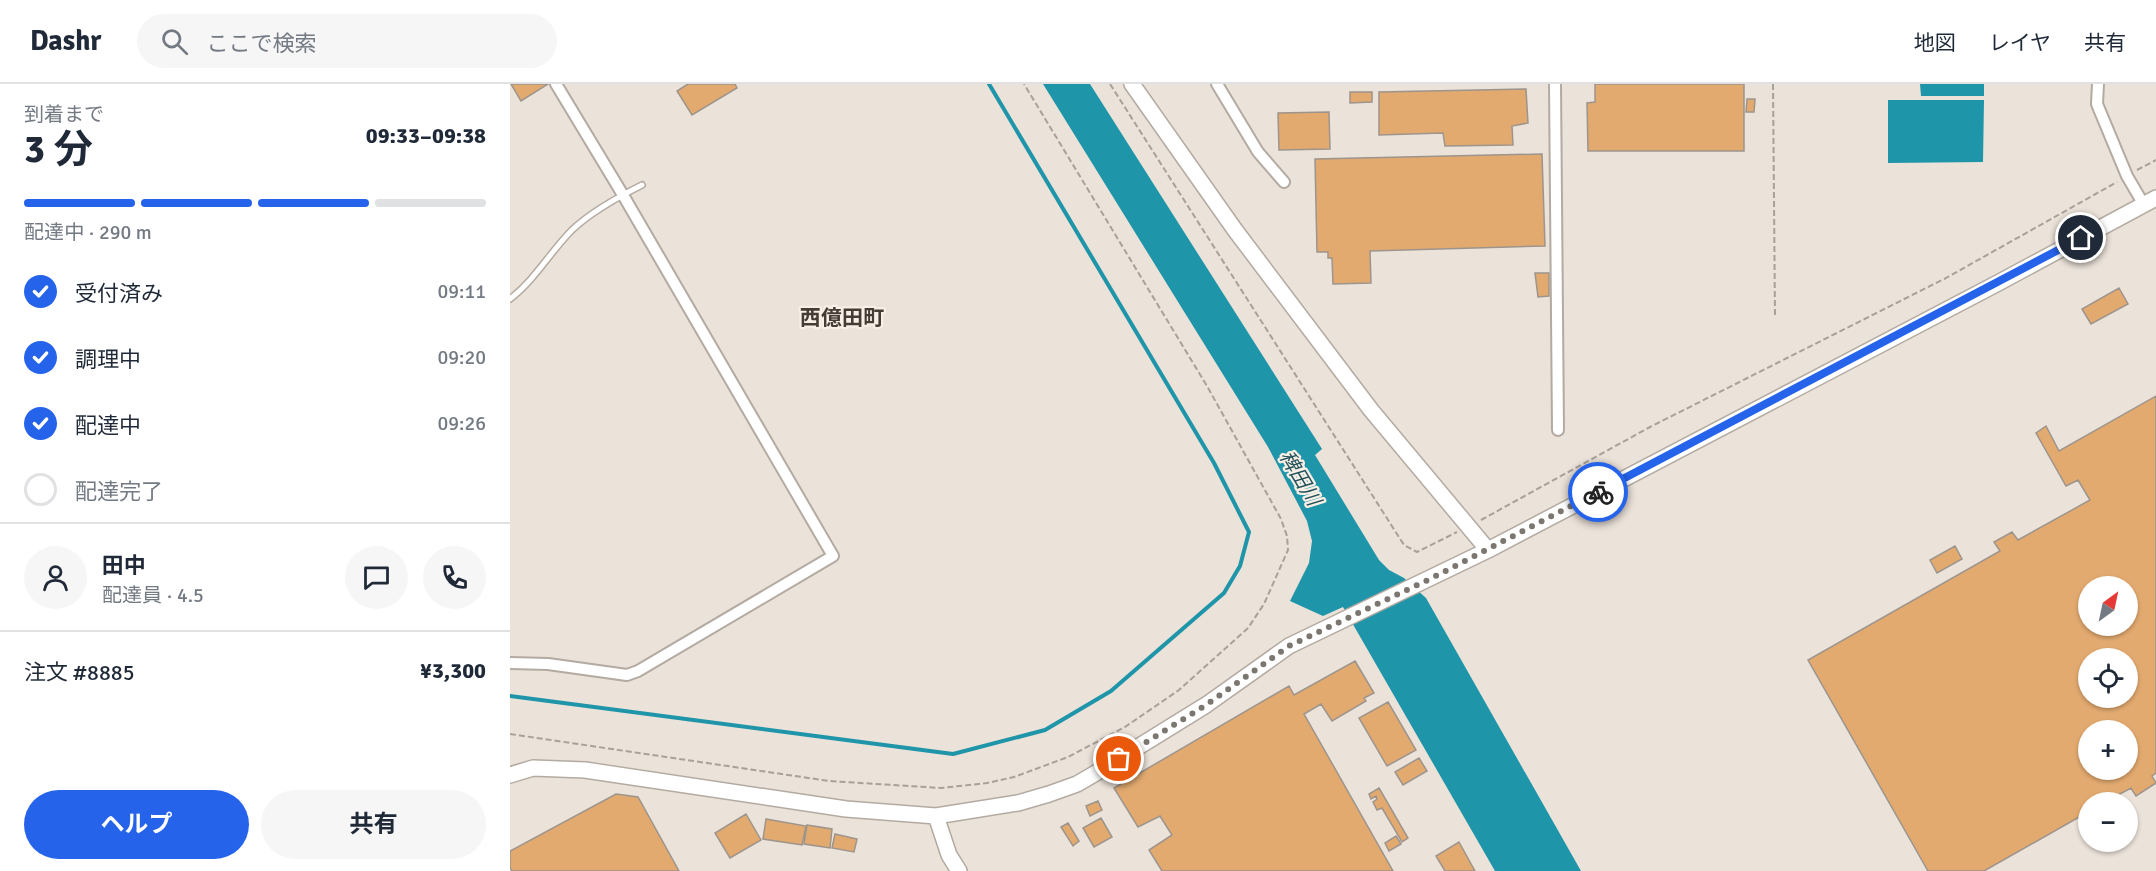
<!DOCTYPE html>
<html lang="ja">
<head>
<meta charset="utf-8">
<style>
	body { margin:0; font-family:Signika,"Noto Sans JP",sans-serif; background:#f6f6f7; color:#1f2937; height:100vh; display:flex; flex-direction:column; font-size:22px; white-space:nowrap }
	* { box-sizing:border-box; margin:0 }
	p { font-size:20px; color:#747a83 }
	.icon { flex:none; width:33px; height:33px; fill:none; stroke:currentColor; stroke-width:2; stroke-linecap:round; stroke-linejoin:round }
	.map { position:relative; flex:1; overflow:hidden }
	.side { display:flex; flex-direction:column; background:#fff; width:510px }
	.side>* { flex:none }
	.needle { width:39px; rotate:33deg }
	.buttons { position:absolute; left:1568px; top:492px; display:grid; gap:12px }
	.buttons a { display:grid; place-items:center; width:60px; height:60px; border-radius:50%; background:#fff; box-shadow:0 2px 4px #0004; font-size:30px }
	.pin { position:absolute; display:grid; place-items:center; width:51px; height:51px; color:#fff; margin:-26px; border:3px solid #fff; border-radius:50%; box-shadow:0 2px 6px #0007 }
	.courier { position:absolute; display:grid; place-items:center; width:60px; height:60px; margin:-30px; border:4px solid #2563eb; border-radius:50%; background:#fff; color:#222; box-shadow:0 2px 8px #0007 }
	.headline em { font-style:normal; font-weight:700 }
	.headline div { display:flex; flex-direction:column-reverse }
	.headline { display:flex; align-items:center; justify-content:space-between; height:102px; padding:0 24px }
	h1 { font-size:39px; font-weight:700; line-height:45px }
	.bar { display:grid; grid-template-columns:repeat(4,1fr); gap:9px 6px; align-content:center; height:72px; padding:0 24px }
	.bar i { height:8px; border-radius:4px; background:#e0e1e3 }
	.bar .selected { background:#2563eb }
	.bar p { grid-column:span 4 }
	.line { display:flex; align-items:center; gap:15px; padding:0 24px; border-top:2px solid #e0e1e3 }
	.line div { flex:1 }
	.round { display:grid; place-items:center; flex:none; width:63px; height:63px; border-radius:32px; background:#f6f6f7 }
	ol { padding:0 24px; list-style:none }
	li { display:flex; align-items:center; gap:18px; height:66px }
	li p { margin-inline-start:auto }
	li .icon { padding:6px; border-radius:50%; background:#2563eb; color:#fff; stroke-width:4 }
	li:last-child { color:#747a83 }
	li i { width:33px; height:33px; border:3px solid #e0e1e3; border-radius:50% }
	.button { display:flex; gap:12px; margin-top:auto; padding:12px 24px }
	.button a { flex:1; height:69px; border-radius:36px; background:#2563eb; color:#fff; font-size:24px; font-weight:700; line-height:69px; text-align:center }
	.button a+a { background:#f6f6f7; color:#1f2937 }
	header { display:flex; align-items:center; gap:36px; box-sizing:border-box; height:84px; padding:0 30px; background:#fff; border-bottom:2px solid #e0e1e3 }
	header strong { font-size:28px }
	nav { display:flex; gap:33px; margin-inline-start:auto; font-size:21px }
	.search { width:420px; height:54px; background:#f6f6f7; display:flex; align-items:center; gap:15px; box-sizing:border-box; padding:0 21px; border-radius:33px; color:#747a83; font-size:22px }
	main { display:flex; flex:1; min-height:0 }
	.map>svg:first-child { display:block }
</style>
</head>
<body>
<header>
<strong>Dashr</strong>
<div class="search"><svg class="icon" aria-label="search" viewBox="0 0 24 24"><circle cx="10" cy="10" r="6"/><path d="M15 15l6 6"/></svg>ここで検索</div>
<nav><a>地図</a><a>レイヤ</a><a>共有</a></nav>
</header>
<main>
<section class="side">
<div class="headline"><div><h1>3 分</h1><p>到着まで</p></div><em>09:33–09:38</em></div>
<div class="bar"><i class="selected"></i><i class="selected"></i><i class="selected"></i><i></i><p>配達中 · 290 m</p></div>
<ol>
<li><svg class="icon" aria-label="check" viewBox="0 0 24 24"><path d="M5 12l5 5 9-10"/></svg>受付済み<p>09:11</p></li>
<li><svg class="icon" aria-label="check" viewBox="0 0 24 24"><path d="M5 12l5 5 9-10"/></svg>調理中<p>09:20</p></li>
<li><svg class="icon" aria-label="check" viewBox="0 0 24 24"><path d="M5 12l5 5 9-10"/></svg>配達中<p>09:26</p></li>
<li><i></i>配達完了</li>
</ol>
<div class="line" style="height:108px"><a class="round"><svg class="icon" aria-label="person" viewBox="0 0 24 24"><circle cx="12" cy="8" r="4"/><path d="M4 21q1-7 8-7t8 7"/></svg></a><div><b>田中</b><p>配達員 · 4.5</p></div><a class="round"><svg class="icon" aria-label="chat" viewBox="0 0 24 24"><path d="M4 5h16v11H9l-5 4z"/></svg></a><a class="round"><svg class="icon" aria-label="phone" viewBox="0 0 24 24"><path d="M5 4h4l2 5-3 2q2 4 5 5l2-3 5 2v4C11 20 4 13 5 4z"/></svg></a></div>
<div class="line" style="height:78px"><div>注文 #8885</div><b>¥3,300</b></div>
<div class="button"><a>ヘルプ</a><a>共有</a></div>
</section>
<div class="map">
<svg width="1646" height="787" viewBox="0 0 1646 787">
	<rect width="100%" height="100%" fill="#ebe2d9"/>
	<path fill="#1e95a8" d="M533,0h47l232,365 -7,6 64,105 10,10 15,8 22,20 155,273h-86l-152,-264 -20,9 -33,-15 19,-38 3,-22 -5,-20 -39,-74z
		M1410,0h64v12h-63z
		M1378,16h96l-1,62 -95,1z"/>
	<g fill="none" stroke-linecap="round" stroke-linejoin="round">
		<path stroke="#1e95a8" stroke-width="4" d="M0,612l443,58 92,-24 66,-39 113,-98 16,-27 9,-34 -35,-69 -225,-379"/>
	</g>
	<path fill="#e3aa70" stroke="#9d948c" stroke-width="1.5" fill-rule="evenodd" d="M1,0h37l-27,17z
		M178,0h47l2,4 -45,27 -15,-24z
		M1085,0h149v67h-156l-1,-48 8,-1z
		M1016,5l2,34 -16,3 1,19 -68,1 -2,-13 -64,2v-43z
		M840,8h22v10l-22,1z
		M1237,15h8l-1,13h-8z
		M819,28l1,37 -51,1 -1,-37z
		M1032,70l3,92 -175,5 1,32 -38,1 -1,-26h-4v-6h-11l-2,-93z
		M1025,189h14v23l-11,1z
		M1609,204l9,16 -37,20 -9,-15z
		M1646,312v377l-4,3 4,7 -20,13 -5,-8 -26,14h-17v10l-104,59h-56l-120,-211 192,-109 -6,-9 18,-10 6,8 72,-40 -12,-20 -12,6 -30,-53 10,-7 13,25zM1578,502h39v40h-39zM1578,574h39v40h-39zM1578,646h39v40h-39z
		M1445,462l7,13 -25,14 -7,-13z
		M845,577l19,32 -10,5 2,3 -34,20 -11,-17 -17,10 89,157h-231l-13,-21 23,-15 -12,-19 -22,11 -24,-39 175,-102 5,9z
		M878,618l28,48 -29,16 -28,-48z
		M909,674l8,13 -24,14 -8,-13z
		M869,704l29,50 -6,4 -20,-34 -5,2 -4,-8 4,-3 -1,-3 -5,3 -2,-5z
		M106,710l22,3 41,74h-167l-2,-3v-17z
		M588,717l4,9 -12,6 -4,-10z
		M236,730l15,26 -31,18 -15,-25z
		M591,734l11,19 -18,10 -11,-19z
		M256,735l40,7 -4,19 -39,-6z
		M558,739l11,18 -6,5 -12,-19z
		M297,741l25,4 -2,19 -26,-4z
		M325,750l22,5 -3,13 -22,-4z
		M886,752l5,8 -12,7 -4,-8z
		M949,758l16,29h-30l-9,-15z"/>
	<g fill="none" stroke-linecap="round" stroke-linejoin="round">
		<g stroke="#b3aaa1" stroke-width="8">
			<path id="lane" d="M0,215c25,-19 40,-47 62,-69 20,-19 46,-33 70,-45"/>
		</g>
		<g stroke="#b3aaa1" stroke-width="14">
			<path id="street" d="M707,0l41,68 26,30
				M1045,0l3,346
				M1588,0l-1,20 30,72 17,29
				M0,579l38,1 79,11 11,-4 195,-115 -210,-361 -67,-111"/>
		</g>
		<g stroke="#b3aaa1" stroke-width="18">
			<path id="secondary" d="M622,0l103,146 136,180 117,140
				M0,691l23,-7 52,2 261,39 90,7 82,-13 31,-9 28,-10 24,-14 105,-65 83,-59 199,-96 510,-267 158,-85
				M426,732l13,39 10,16"/>
		</g>
		<path stroke="#a8a19a" stroke-width="2" stroke-dasharray="6 3" stroke-linecap="butt" d="M600,0l294,461 13,7 40,-20
			M1263,0l2,233
			M1627,86l19,-10
			M971,436l169,-93 296,-149 171,-96
			M0,650l319,47 112,7 46,-5 27,-6 54,-20 57,-30 54,-37 69,-62 16,-24 24,-54 -1,-14 -6,-17 -74,-133 -183,-302"/>
		<use href="#lane" stroke="#fff" stroke-width="5"/>
		<use href="#street" stroke="#fff" stroke-width="10"/>
		<use href="#secondary" stroke="#fff" stroke-width="15"/>
	</g>
	<g fill="none" stroke-linecap="round" stroke-linejoin="round">
		<path stroke="#7c7670" stroke-width="6" stroke-dasharray="0 10.8" d="M609,675l87,-54 83,-59 143,-68 166,-86"/>
		<path stroke="#2563eb" stroke-width="8" d="M1088,408l483,-254"/>
	</g>
	<g text-anchor="middle" dominant-baseline="central" stroke-width="4.5" stroke-linejoin="round" paint-order="stroke">
		<g font-size="20" font-style="italic" fill="#24525b" stroke="#f8efe6">
			<text transform="translate(790 394) rotate(59)">稗田川</text>
		</g>
		<g font-size="21" font-weight="bold" fill="#443c35" stroke="#f8efe6">
			<text x="332" y="234">西億田町</text>
		</g>
	</g>
</svg>
<div class="buttons">
<a><svg class="needle" viewBox="-14 -14 28 28"><path d="M0-13l5 13h-10z" fill="#e53935"/><path d="M0 13l5-13h-10z" fill="#747a83"/></svg></a>
<a><svg class="icon" aria-label="locate" viewBox="0 0 24 24"><circle cx="12" cy="12" r="6"/><path d="M12 2v4M12 18v4M2 12h4M18 12h4"/></svg></a>
<a>+</a>
<a>−</a>
</div>
<div class="pin" style="left:609px;top:675px;background:#ea580c"><svg class="icon" aria-label="bag" viewBox="0 0 24 24"><path d="M5 8h14l-1 12H6zM9 8a3 3 0 0 1 6 0"/></svg></div>
<div class="pin" style="left:1571px;top:154px;background:#1f2937"><svg class="icon" aria-label="home" viewBox="0 0 24 24"><path d="M3 11l9-7 9 7M6 9v11h12V9"/></svg></div>
<div class="courier" style="left:1088px;top:408px"><svg class="icon" aria-label="bike" viewBox="0 0 24 24"><circle cx="6" cy="16" r="4"/><circle cx="18" cy="16" r="4"/><path d="M6 16l4-8h5l3 8M10 8l3 8H6M13 5h3"/></svg></div>
</div>
</main>
</body>
</html>
